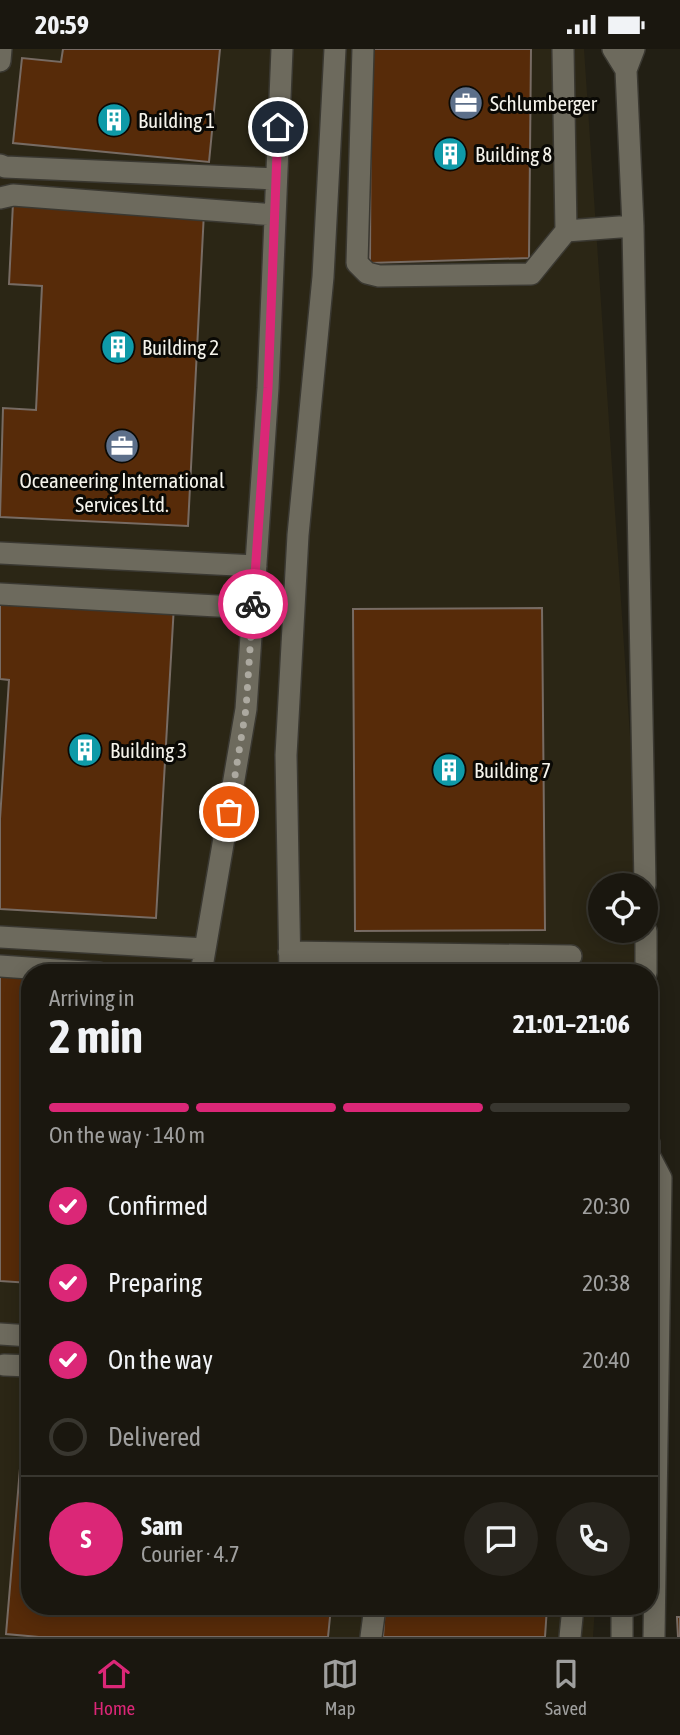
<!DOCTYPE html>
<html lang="en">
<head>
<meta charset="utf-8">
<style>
	body { margin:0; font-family:"Asap Condensed",sans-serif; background:#27241d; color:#f1f3f6; height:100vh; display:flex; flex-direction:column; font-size:26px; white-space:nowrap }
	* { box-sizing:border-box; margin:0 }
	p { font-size:23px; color:#9f9f9e }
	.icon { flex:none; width:38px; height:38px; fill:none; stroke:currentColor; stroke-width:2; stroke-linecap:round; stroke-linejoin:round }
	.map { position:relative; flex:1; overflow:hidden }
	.details { position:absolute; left:21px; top:915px; width:637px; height:651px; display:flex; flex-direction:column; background:#1a170f; border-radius:28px; box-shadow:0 4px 18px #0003,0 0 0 2px #38362f }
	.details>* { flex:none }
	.controls { position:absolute; left:588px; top:824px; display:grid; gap:14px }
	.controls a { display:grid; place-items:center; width:70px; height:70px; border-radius:50%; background:#1a170f; box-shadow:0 4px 18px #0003,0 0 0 2px #38362f; font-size:35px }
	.pin { position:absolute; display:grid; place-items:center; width:60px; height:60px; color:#fff; margin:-30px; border:4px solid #fff; border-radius:50%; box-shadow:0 2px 7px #0007 }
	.courier { position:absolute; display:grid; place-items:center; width:70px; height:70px; margin:-35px; border:5px solid #db2777; border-radius:50%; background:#fff; color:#222; box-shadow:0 2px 9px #0007 }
	.overview em { font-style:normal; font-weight:700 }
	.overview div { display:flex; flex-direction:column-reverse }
	.overview { display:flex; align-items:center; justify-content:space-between; height:119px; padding:0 28px }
	h1 { font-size:46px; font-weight:700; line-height:52px }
	.bar { display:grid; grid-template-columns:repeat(4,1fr); gap:10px 7px; align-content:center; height:84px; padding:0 28px }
	.bar i { height:9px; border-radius:5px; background:#38362f }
	.bar .current { background:#db2777 }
	.bar p { grid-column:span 4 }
	.line { display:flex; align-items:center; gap:18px; padding:0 28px; border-top:2px solid #38362f }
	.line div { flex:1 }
	.round { display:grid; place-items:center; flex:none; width:74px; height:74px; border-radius:37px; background:#27241d }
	ol { padding:0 28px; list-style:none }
	li { display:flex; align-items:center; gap:21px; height:77px }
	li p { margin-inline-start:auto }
	li .icon { padding:7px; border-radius:50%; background:#db2777; color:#fff; stroke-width:4 }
	li:last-child { color:#9f9f9e }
	li i { width:38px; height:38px; border:4px solid #38362f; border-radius:50% }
	.status { display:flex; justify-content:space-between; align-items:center; height:49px; padding:0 35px; background:#1a170f; direction:ltr }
	.status svg { height:19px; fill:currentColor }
	.dock { display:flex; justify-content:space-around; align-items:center; height:98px; border-top:2px solid #38362f; background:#1a170f; font-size:19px; color:#9f9f9e }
	.dock a { display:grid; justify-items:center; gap:4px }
	.dock .current { color:#db2777 }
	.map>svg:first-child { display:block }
</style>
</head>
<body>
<div class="status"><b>20:59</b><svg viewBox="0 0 49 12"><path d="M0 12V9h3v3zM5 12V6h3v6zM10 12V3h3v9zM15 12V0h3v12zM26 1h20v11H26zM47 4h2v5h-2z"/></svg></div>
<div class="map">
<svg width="680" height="1588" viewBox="0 0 680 1588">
	<rect width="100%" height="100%" fill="#221f14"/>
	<path fill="#2b2615" d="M0,0h584l56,836h-40v46h43l2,42h-615v634h565l-2,30h-593z"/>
	<path fill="#572b09" stroke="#776b63" stroke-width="2" d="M63,0h157l-11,113 -196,-19 9,-85 39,4z
		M371,0h160l-2,209 -159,5z
		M13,154l191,9 -16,314 -188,-9 3,-109 33,2 6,-124 -33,-2z
		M0,546l174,10 -18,313 -156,-9v-90l9,-139 -9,-1z
		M542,559l3,322 -190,1 -2,-322z
		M0,926l30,1v307l-30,-2z
		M23,1384h7v174h301l-3,30h-289l-33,-3z
		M385,1558h162l-2,30h-162z
		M677,1568h3v20h-2z"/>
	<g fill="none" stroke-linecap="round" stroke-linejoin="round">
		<g stroke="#3a3831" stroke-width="24">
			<path id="minor" d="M363,0l-6,214 10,10 12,3 152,-2 35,-43 -3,-182
				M613,0l13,21
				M634,0l-8,21 7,156 12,659
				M0,12l1,-12
				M0,116l5,2 271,12
				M0,149l13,-3 262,20
				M566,182l67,-5
				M0,504l256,13
				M0,545l253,14
				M646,882v42
				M0,888l205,12
				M289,903l282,4
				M0,917l99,7
				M201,924l45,-264 22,-321 14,-339
				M290,924l-4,-218 12,-220 25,-258 12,-228
				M649,1094v12l12,23 -7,459
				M0,1285l30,2
				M4,1316l26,1
				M622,1558v30
				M371,1588l4,-30
				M570,1588l3,-30"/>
		</g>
		<use href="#minor" stroke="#6d6a5d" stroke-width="21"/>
	</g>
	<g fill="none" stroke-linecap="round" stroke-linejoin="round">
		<path stroke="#aca9a0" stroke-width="7" stroke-dasharray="0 12.6" d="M229,763l17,-103 7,-105"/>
		<path stroke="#db2777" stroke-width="9" d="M253,555l15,-216 10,-261"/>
	</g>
	<defs>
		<g id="office-disc" transform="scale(1.75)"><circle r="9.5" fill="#5c6f8a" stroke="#0a0905"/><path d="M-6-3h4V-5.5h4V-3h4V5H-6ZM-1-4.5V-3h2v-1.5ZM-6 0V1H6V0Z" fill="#fff"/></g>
		<g id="building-disc" transform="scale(1.75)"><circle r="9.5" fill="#0f9aa8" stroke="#0a0905"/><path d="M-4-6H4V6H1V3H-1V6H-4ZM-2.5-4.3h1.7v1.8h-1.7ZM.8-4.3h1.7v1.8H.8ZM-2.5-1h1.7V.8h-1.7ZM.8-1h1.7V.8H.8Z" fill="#fff"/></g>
	</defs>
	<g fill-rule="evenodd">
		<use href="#office-disc" x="466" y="54"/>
		<use href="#building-disc" x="114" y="71"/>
		<use href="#building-disc" x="450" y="105"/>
		<use href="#building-disc" x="118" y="298"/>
		<use href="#office-disc" x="122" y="397"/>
		<use href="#building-disc" x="85" y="701"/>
		<use href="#building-disc" x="449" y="721"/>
	</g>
	<g text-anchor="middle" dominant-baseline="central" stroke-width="6" stroke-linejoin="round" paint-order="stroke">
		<g font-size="21" fill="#f6f4ec" stroke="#0a0905" text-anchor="start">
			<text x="490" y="54">Schlumberger</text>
			<text x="138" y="71">Building 1</text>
			<text x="475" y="105">Building 8</text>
			<text x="142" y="298">Building 2</text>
			<text x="122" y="431" text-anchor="middle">Oceaneering International<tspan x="122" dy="24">Services Ltd.</tspan></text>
			<text x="110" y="701">Building 3</text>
			<text x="474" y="721">Building 7</text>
		</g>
	</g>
</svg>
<div class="controls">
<a><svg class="icon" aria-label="locate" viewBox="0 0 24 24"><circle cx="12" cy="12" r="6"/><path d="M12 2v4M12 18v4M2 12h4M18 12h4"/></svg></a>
</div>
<div class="pin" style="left:229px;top:763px;background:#ea580c"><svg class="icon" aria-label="bag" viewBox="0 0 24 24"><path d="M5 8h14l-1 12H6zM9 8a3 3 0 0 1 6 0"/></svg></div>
<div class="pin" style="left:278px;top:78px;background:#1f2937"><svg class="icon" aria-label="home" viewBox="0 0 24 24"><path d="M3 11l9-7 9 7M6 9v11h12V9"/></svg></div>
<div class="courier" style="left:253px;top:555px"><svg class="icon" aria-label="bike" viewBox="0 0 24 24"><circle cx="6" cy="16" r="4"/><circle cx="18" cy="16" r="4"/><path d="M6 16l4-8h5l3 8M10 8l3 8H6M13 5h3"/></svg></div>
<section class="details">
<div class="overview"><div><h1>2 min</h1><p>Arriving in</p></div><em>21:01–21:06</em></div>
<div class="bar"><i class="current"></i><i class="current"></i><i class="current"></i><i></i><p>On the way · 140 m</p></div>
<ol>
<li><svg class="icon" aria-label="check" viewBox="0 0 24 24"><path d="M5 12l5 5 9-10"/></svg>Confirmed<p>20:30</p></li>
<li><svg class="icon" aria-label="check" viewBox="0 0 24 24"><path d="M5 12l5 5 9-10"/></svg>Preparing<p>20:38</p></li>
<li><svg class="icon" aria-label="check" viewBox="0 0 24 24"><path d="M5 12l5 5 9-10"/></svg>On the way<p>20:40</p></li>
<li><i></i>Delivered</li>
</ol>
<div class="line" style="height:126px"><b class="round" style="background:#db2777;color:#fff">S</b><div><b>Sam</b><p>Courier · 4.7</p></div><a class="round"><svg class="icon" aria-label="chat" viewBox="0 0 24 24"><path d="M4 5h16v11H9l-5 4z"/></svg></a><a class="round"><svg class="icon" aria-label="phone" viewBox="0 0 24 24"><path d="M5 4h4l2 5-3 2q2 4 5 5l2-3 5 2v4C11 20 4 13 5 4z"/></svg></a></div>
</section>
</div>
<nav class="dock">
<a class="current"><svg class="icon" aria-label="home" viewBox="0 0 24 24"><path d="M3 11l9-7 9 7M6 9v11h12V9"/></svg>Home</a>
<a><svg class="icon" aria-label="map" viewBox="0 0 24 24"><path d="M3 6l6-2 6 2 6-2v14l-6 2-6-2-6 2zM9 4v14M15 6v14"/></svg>Map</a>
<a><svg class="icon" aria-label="saved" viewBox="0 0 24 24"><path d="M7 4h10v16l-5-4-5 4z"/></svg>Saved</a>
</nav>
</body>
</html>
